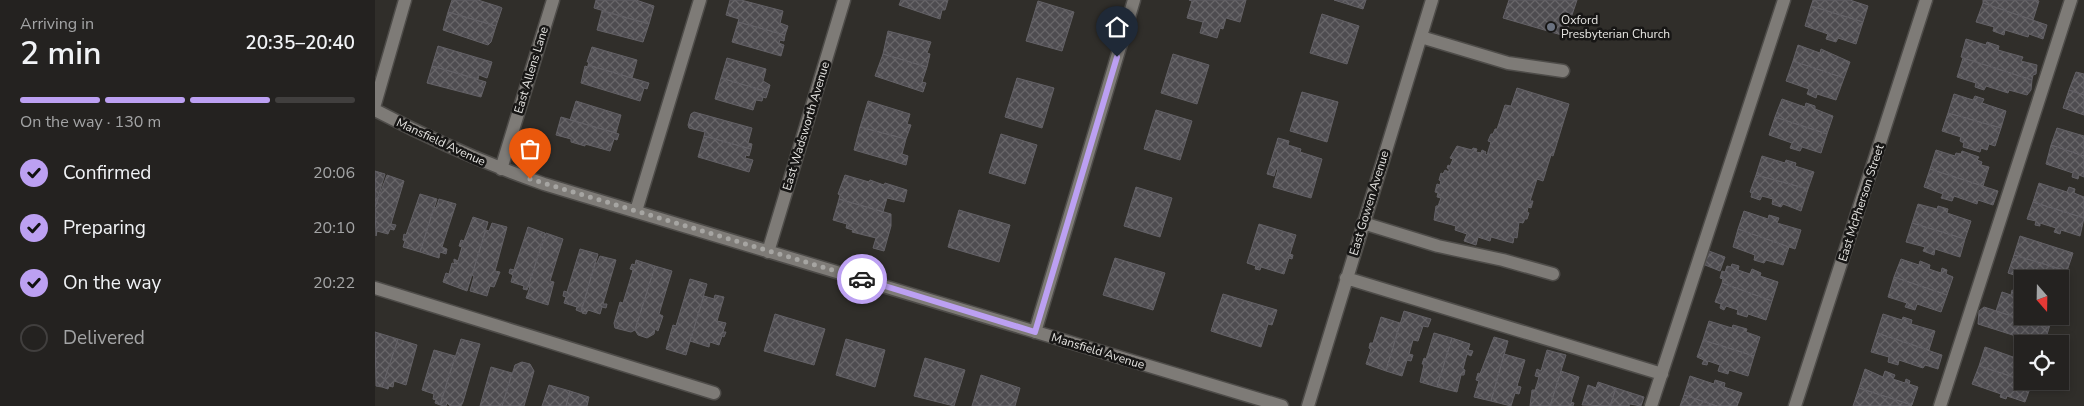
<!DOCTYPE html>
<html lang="en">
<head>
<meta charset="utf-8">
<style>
	body { margin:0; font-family:"Nunito Sans",sans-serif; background:#2c2a29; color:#f1f3f6; height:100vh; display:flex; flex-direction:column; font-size:19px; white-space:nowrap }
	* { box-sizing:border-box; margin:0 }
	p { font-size:16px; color:#a3a4a5 }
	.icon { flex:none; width:28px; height:28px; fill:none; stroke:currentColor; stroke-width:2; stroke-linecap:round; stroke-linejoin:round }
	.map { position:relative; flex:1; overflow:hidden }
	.details { display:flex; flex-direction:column; background:#242220; width:375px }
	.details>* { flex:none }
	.needle { width:32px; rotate:160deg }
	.buttons { position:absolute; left:1639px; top:270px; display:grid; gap:10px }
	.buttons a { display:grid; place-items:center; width:55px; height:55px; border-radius:0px; background:#242220; box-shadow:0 2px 8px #0003,0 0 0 1px #413f3e; font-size:25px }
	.pin { position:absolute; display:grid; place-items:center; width:42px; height:42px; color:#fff; margin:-51px -21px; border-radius:50% 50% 50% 0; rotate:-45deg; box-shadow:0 0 5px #0007 }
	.pin .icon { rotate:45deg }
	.courier { position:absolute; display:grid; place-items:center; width:50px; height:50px; margin:-25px; border:4px solid #bca0f2; border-radius:50%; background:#fff; color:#222; box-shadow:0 1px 6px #0007 }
	.overview em { font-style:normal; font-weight:600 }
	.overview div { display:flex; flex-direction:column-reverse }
	.overview { display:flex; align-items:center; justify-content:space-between; height:85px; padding:0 20px }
	h1 { font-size:32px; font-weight:600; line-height:38px }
	.bar { display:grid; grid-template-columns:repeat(4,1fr); gap:8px 5px; align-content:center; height:60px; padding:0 20px }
	.bar i { height:6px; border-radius:4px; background:#413f3e }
	.bar .active { background:#bca0f2 }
	.bar p { grid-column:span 4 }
	ol { padding:0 20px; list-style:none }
	li { display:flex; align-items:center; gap:15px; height:55px }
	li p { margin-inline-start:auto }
	li .icon { padding:5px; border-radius:50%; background:#bca0f2; color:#111; stroke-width:4 }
	li:last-child { color:#a3a4a5 }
	li i { width:28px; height:28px; border:2px solid #413f3e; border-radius:50% }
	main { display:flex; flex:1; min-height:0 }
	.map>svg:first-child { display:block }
</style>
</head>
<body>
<main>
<section class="details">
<div class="overview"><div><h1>2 min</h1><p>Arriving in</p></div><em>20:35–20:40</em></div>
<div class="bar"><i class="active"></i><i class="active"></i><i class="active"></i><i></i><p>On the way · 130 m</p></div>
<ol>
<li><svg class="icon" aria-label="check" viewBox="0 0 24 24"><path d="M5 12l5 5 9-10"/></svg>Confirmed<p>20:06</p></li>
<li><svg class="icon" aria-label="check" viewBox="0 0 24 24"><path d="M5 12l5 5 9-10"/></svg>Preparing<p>20:10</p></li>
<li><svg class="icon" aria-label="check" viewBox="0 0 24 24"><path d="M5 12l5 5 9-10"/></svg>On the way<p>20:22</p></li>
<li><i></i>Delivered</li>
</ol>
</section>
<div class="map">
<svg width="1709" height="406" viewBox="0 0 1709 406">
	<defs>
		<pattern id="building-cross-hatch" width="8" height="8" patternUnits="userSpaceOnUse" patternTransform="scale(1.25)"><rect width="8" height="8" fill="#4e4c50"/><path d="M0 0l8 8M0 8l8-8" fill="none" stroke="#686669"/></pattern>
	</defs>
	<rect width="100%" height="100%" fill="#302e2a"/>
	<path fill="url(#building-cross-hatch)" stroke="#636166" d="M77,0h26l22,7 2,1 -6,18 -48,-14z
		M221,0h40l18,6 -5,18 -55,-16z
		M355,0h11l42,11 -3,12 8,3 -3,9 -47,-13 1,-3 -13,-4z
		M526,0h47l-3,10h-3l-2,9 -41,-14z
		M814,0h57l-6,22 -14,-4 -3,11 -3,-1 -3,10 -17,-5 3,-11 -16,-4 5,-17z
		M959,0h32l-3,9z
		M1134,0h68l-12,36 -62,-18z
		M1438,0h37l18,6 -5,16 -52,-16z
		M1608,0h53l3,1 -6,19 -50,-17z
		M663,1l36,11 -12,39 -36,-10z
		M1608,3l64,22 -4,14 -14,-5 -1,3 -23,-7 -1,5 -11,-4 1,-4 -18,-5z
		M1436,6l52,16 -7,22 -18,-6 -2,4 -10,-3 2,-5 -23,-8z
		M227,11l47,13 -6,18 -46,-12z
		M73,12l48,14 -5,16 -3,3 -45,-15z
		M947,14l37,12 -12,38 -37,-11z
		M363,22l47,13 -1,6 -4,-1 -1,3 5,2 -3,11 -49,-14z
		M513,31l43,11 -4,11 3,1 -3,13 -44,-13z
		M1591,39l20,6 1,-3 12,4 -1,4 25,7 -2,4 16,4 -1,9 -3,1 -1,5 -71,-23z
		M1423,45l22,8 1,-4 29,13 -6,16 -51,-17z
		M63,46l54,16 -5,16 -8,-3 -1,4 -46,-13z
		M217,47l45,13 -5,18 -44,-13 1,-3h-2z
		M508,54l44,13 -5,15 4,1 -3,9 -48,-16z
		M798,54l36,11 -12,39 -36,-11z
		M352,58l39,11 -3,12 7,4 -2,7 -47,-14z
		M1588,58l69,22 -1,10 -4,5 -18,-5 -1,3 -22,-7 -2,4 -9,-3 1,-4 -19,-6z
		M1418,61l51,17 -8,22 -19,-6 -1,4 -9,-4 2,-5 -23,-8z
		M213,65l61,18 -2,6 -3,-1 -4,13 -59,-18 4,-17 3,1z
		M57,66l54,16 -5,15 -54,-14z
		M1701,72l8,2v21l-15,-5z
		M346,78l47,14 -2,6 -3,-1 -1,4 -6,-1 -3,10 -38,-11z
		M642,78l37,10 -12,40 -37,-11z
		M1142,88l52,16 -16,52 -2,-1 -8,26 -6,-2 -7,22h3l-2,7 -3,-1 -1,5 2,1 -2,6h-2l-2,4 -4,-1 -2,16 -3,-1 -1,6 -22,-6 -1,4 -12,-4 -2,8 -12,-4 3,-7 -12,-4 1,-4 -22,-6 2,-14h2l3,-8 -4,-1 1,-4 -3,-1 2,-8 3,1 1,-4 -2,-1 2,-7 2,1 2,-4 4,2v-3l-2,-1 1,-3 2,1 3,-7 -3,-1 7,-12 15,4 1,-2 4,1 -1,3 5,1 1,-3 4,2 -1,2 2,1 4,-13 -3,-1 3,-7h2l2,-5h2l8,-24 6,1z
		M1694,90l15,5v20l-21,-7z
		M927,92l36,10 -11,40 -37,-11z
		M1579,94l19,6 2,-4 9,3 -2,4 24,8 -5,17 -53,-15z
		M1407,99l23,8 1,-4 9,3v3l18,7 -6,18 -52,-17z
		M201,101l45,14 -5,18 -46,-13z
		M493,101l42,13 -3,10 4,1 -5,14 -46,-12z
		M781,110l36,11 -12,39 -36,-11z
		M319,112l58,16 -4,15 4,1 -1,5 -47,-13 1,-4 -16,-4 -1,-3 3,-11z
		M1573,113l53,15 -6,18 -6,-2 -2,6 -6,-2 -1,4 -17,-5 1,-4 -4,-2 1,-4 -19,-6z
		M186,117l58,17 -2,6 -3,-1 -4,12 -25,-7v2l-14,-4v-3l-15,-4z
		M1400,117l52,17 -6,19 -19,-6 -2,4 -10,-3 2,-5 -23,-8z
		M485,127l46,12 -4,15 6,2 -2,9 -52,-15z
		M1682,128l27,8v20l-33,-11z
		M626,134l36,11 -12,39 -36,-11z
		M329,136l47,13 -2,7 -3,-1 -1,3 8,2 -4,12 -51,-15z
		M903,138l11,3 -1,4 13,4 -1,3 22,7 -11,39 -38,-11 5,-18h-2l-2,7 -7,-2z
		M1676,145l33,11v21l-5,-2 -1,4 -6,-2 1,-4 -27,-9z
		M1561,150l19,6 1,-3 5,1 1,-3 17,6 -2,3 5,2 -1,3 8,2 -6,19 -53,-17z
		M1387,156l23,7 1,-3 10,3 -1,3 19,6 -6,17 -52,-14z
		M1555,169l68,22 -5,14 -15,-5 -1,4 -23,-8 -2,5 -11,-3 2,-4 -19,-7z
		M0,171l10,3 -10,33z
		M12,175l17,6 -13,43 5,1 -2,5 -4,-1 -2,5 -11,-3 -1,5 -1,-29z
		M470,175l24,7 1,-2 14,5 1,-2 22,7 -3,12 -17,-4 -4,14 -44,-13 1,-4 -2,-1z
		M1381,175l52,14 -7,22 -18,-7 -2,3 -9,-3 1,-5 -11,-3 -2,4 -9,-3 1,-4 -2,-1z
		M1664,183l28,9 2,-5 6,2 -1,4 10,4v21l-51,-16z
		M761,187l36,11 -12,39 -36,-11z
		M45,194l17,5 -17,53 -17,-5 2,-6 -2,-1 1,-6 2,1z
		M64,199l17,5 -14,43 5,2 -1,5 -6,-2 -1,6 -19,-6 14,-45 2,1z
		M464,199l52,15v12l-7,25 -11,-3 3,-10 -24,-6 1,-2 -7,-2 1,-4 -14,-4z
		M1658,202l51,16 -4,18 -19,-6 -1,4 -6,-2 2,-4 -16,-5v3l-5,-1 1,-4 -9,-2z
		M1543,204l19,5 1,-3 10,3 -1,4 24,8 -6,18 -53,-16z
		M584,210l51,15 -11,37 -51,-15z
		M1369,211l24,8 1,-4 10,3 -2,5 24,7 -6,19 -57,-20z
		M98,217l15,5 -21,69 -24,-9 3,-9 3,1 3,-11 5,1 -3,-2v-3l4,2 4,-14 -3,-1 2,-6 3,1z
		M117,223l15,4 -12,44 5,1 -6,15 -4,-1 -3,10 -17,-5 4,-15 -2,-1 14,-45 3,1z
		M1537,223l53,16 -5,18 -25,-8 -1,6 -11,-4 2,-4 -19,-5z
		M884,224l37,11 -6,19 3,1 -1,4 -3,-1 -5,16 -23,-7 -1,3 -5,-1 1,-3 -9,-3z
		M153,227l17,6 -18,57 -4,-1 1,-3 -13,-4 2,-7 -4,-2 1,-4 4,1z
		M1363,229l51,18 -6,18 -17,-5 -2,3 -10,-3 1,-5 -22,-8z
		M171,233l17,6 -13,42 4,1 -6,23 -22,-7 4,-11h-2z
		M1645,236l53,17 -6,18 -53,-16z
		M205,249l18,5 -17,58 -5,-2 1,-3 -13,-4 2,-6 -3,-1 1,-5 3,1z
		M1334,251l16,6 -5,14 -15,-6z
		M1639,255l53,16 -6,19 -1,-11h-37v8l-4,-1 1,-4 -4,-2 1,-4 -9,-3z
		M225,256l16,4 -13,44h4l-1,4 -4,-1 -2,7 -12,-4 -2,4 -4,-1v-5l13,-45h2z
		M740,258l50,15 -12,37 -50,-15z
		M1526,259l18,6 1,-4 10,4 -1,4 12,4 1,-5 5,2 -1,4 7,3 -6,18 -53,-18z
		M261,260l19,6 -20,64 -4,2 -16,-4 -1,-5 6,-21 3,1 10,-33 -3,-1 2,-5 3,1z
		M1357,264l7,2 -1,4 12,4 2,-5 9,4 -1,3 18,6 -6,19 -50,-18 1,-4 -3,-1 2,-7 3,1 2,-6 4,1z
		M280,266l17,5 -13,43 4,2 -5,15 -3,-2 -1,5 -7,4 -9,-3 -3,-5z
		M1519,277l53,18 -6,17 -24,-8 -2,6 -10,-3 2,-4 -19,-6z
		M315,279l17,5 -21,71 -20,-6 7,-24 3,1z
		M1347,283l50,18 -6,19 -18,-6 -1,3 -10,-3 1,-4 -12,-4 -2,4 -4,-2 1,-4 -6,-2z
		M1643,288l5,1v27h30l-4,12 -53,-17 6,-19 9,3 1,-5 5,2z
		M848,294l54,16 -5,15 -4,-1 -7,23 -50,-16z
		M340,295l9,2 -7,24 9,2 -3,9h3l-2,5 -2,-1 -3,9 -9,-3 -1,5 -19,-6 14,-45 10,3z
		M1609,307l65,21 -5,16 -19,-5 -1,4 -6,-1 1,-5 -41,-13 1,-13z
		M1029,311l27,8 -3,8 -5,-1 -5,15 -5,-1 -4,14 4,1 -2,6 -4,-1 -5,16 -16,-5z
		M400,314l50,15 -11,36 -50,-14z
		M1508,314l19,6 1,-3 9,3 -1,4 24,7 -6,19 -52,-17z
		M1006,317l19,6 -14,48 -20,-7 5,-15 -2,-1 1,-5h3z
		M1334,321l23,7 1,-3 14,4 -1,3 14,5 -6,19 -51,-16z
		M0,332l23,7 -16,48 -6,-1z
		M1059,333l18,5 -15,49 -17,-5 4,-18h-2l2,-6 2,1z
		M1502,333l65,22 -4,14 -13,-4 -2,3 -24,-8 -1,5 -10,-3 1,-5 -18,-5z
		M1119,337l14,4 -17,60 -17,-4 5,-16 -3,-1 2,-7 2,1z
		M1077,338l18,6 -2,6 5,1 -2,5 -4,-2 -4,15 2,1 -1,5h-3l-4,17 -20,-5z
		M23,339l19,6 -11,40 -12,-4 -1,6 -4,-1 -1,3 -6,-2z
		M86,339l19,5 -17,58 -2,4h-11l-3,-3 -1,3h-2l-4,-1z
		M471,339l39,11 -10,37 -39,-12z
		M1328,340l51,16 -6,20 -19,-6 -1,4 -10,-3 2,-6 -12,-4 -1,4 -5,-1 2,-4 -7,-3z
		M1610,347l28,10 2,-5 6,2 -2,4 4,1v21l-44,-14z
		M59,350l21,6 -15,49 -5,-2 1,-3 -3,-1 1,-5 -12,-4z
		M1172,350l19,5 -16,51h-20l2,-16h3l4,-13 -4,-1 2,-7 4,2z
		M1129,354l21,6 -8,26 4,1 -2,7 -4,-1 -4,13 -20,-5z
		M550,358l40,12 -11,36 -40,-10z
		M147,362l8,2 4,7 -10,35h-22l13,-41z
		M1604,366l53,17 -7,19 -18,-6 -1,3 -6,-2 1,-3 -29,-10z
		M116,367l21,6 -10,33h-22z
		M1490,369l18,8 2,-6 10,4 -2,4 12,4 1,-4 4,2 -1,3 9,3 -6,18 -53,-17z
		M1186,371l18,6 -8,25 3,1 -1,3h-23z
		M606,375l39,13 -5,18h-43z
		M1315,376l24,8 1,-4 10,3 -1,4 18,6 -5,13h-20l-33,-11z
		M1223,382l18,6 -6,18 -28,-1 6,-20 8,3z
		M174,385l21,6 -4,15h-24z
		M1241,388l28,9 -3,9 -11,-2 -1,2h-19z
		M1484,388l53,17 -1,1h-58z
		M195,391l19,6 -2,9h-21z
		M1309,395l33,11h-37z"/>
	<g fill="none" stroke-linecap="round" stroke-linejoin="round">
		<g stroke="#4e4c49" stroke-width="15">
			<path id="minor" d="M1046,37l87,26 55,8
				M0,104l30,-104
				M0,110c55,29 111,54 169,74l738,222
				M126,169l52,-169
				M261,211l64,-211
				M988,223l75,23 65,14 50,14
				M393,252l76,-252
				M971,278l316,96
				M0,288l339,105
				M660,332l99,-332
				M933,406l124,-406
				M1276,406l133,-406
				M1420,406l131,-406
				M1565,406l131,-406"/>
		</g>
		<use href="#minor" stroke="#7e7b77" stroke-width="12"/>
	</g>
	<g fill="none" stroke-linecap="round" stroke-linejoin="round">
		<path stroke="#a6a5a2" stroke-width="5" stroke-dasharray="0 9" d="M155,179l332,100"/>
		<path stroke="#bca0f2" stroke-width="6" d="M487,279l173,53 82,-275"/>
	</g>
	<circle fill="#6b7280" stroke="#171615" stroke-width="2" cx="1176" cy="27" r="5"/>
	<g text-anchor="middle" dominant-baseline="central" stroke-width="5" stroke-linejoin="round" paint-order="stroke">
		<g font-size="12" fill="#e6e5e2" stroke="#171615" text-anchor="start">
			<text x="1186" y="20">Oxford<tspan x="1186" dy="14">Presbyterian Church</tspan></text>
		</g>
		<g font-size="12" fill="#e6e5e2" stroke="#171615">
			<text transform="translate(156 70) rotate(-73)">East Allens Lane</text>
			<text transform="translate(431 126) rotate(-73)">East Wadsworth Avenue</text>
			<text transform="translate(66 142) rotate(25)">Mansfield Avenue</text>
			<text transform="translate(994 203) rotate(-73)">East Gowen Avenue</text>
			<text transform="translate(1486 203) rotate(-72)">East McPherson Street</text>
			<text transform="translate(723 351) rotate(17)">Mansfield Avenue</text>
		</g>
	</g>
</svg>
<div class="buttons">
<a><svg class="needle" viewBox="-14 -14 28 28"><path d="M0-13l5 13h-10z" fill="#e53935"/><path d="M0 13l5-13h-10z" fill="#a3a4a5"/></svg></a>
<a><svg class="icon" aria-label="locate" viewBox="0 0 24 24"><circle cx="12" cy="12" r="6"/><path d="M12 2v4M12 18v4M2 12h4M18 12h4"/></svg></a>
</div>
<div class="pin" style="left:155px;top:179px;background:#ea580c"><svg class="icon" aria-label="bag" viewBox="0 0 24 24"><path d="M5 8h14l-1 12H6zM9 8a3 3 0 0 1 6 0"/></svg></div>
<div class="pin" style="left:742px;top:57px;background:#1f2937"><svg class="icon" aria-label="home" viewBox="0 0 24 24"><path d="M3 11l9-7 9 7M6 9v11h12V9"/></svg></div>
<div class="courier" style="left:487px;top:279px"><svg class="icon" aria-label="car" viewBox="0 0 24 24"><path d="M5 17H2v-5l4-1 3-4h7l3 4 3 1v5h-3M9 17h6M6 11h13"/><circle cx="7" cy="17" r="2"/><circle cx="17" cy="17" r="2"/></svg></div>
</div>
</main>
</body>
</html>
